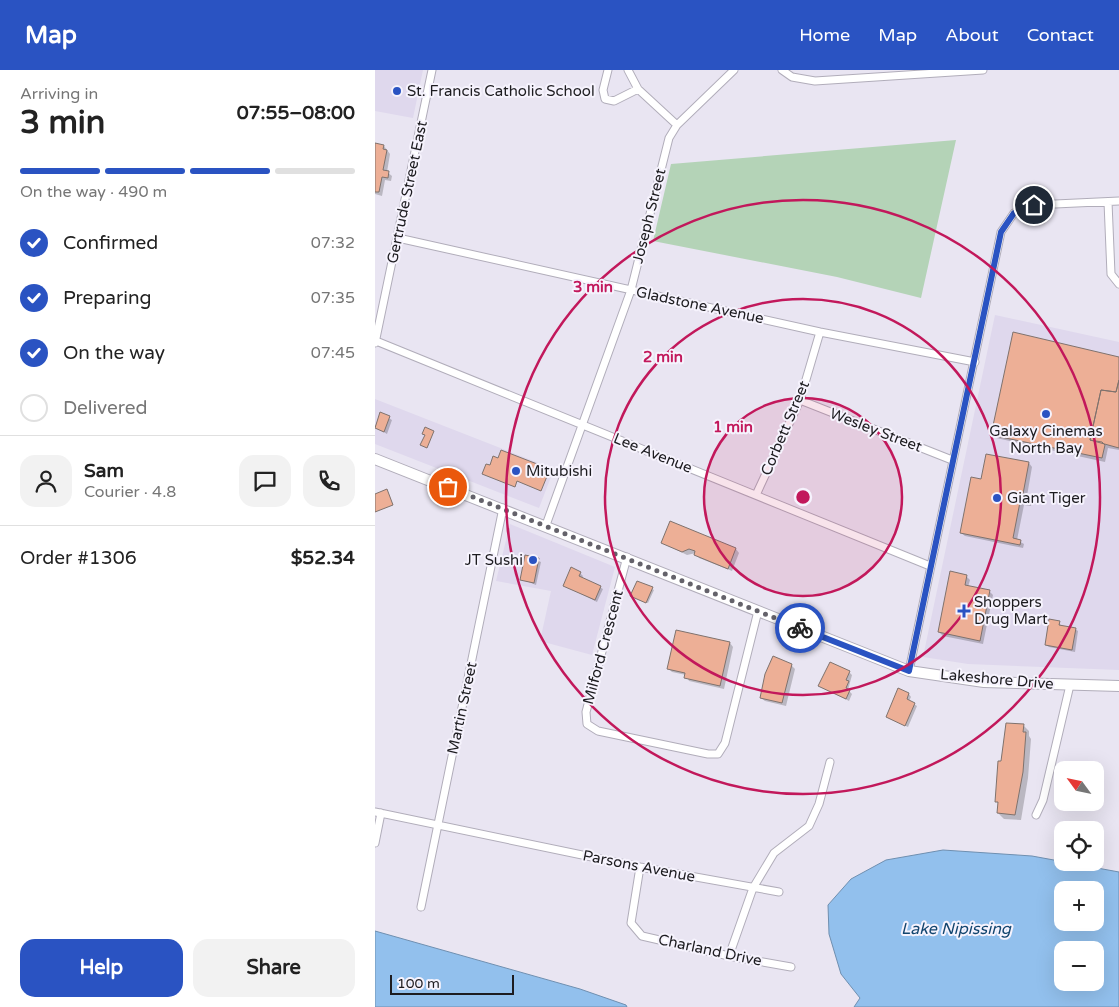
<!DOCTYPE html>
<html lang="en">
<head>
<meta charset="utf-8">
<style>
	body { margin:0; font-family:"Varela Round",sans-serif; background:#f2f2f2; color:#222; height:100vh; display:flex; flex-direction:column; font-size:19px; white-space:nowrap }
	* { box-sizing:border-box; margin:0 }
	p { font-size:16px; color:#767676 }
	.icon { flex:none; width:28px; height:28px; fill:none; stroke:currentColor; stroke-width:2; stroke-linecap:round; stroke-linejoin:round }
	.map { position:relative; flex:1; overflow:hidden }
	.sheet { display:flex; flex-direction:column; background:#fff; width:375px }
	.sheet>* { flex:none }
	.needle { width:32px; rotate:303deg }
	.buttons { position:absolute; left:679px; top:691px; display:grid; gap:10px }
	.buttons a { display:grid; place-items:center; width:50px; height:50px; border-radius:10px; background:#fff; box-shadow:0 5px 20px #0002; font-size:25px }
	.scale { position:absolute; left:15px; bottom:12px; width:124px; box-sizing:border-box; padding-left:5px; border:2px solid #1d1c20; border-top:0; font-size:14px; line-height:18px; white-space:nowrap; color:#1d1c20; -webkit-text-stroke:4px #f6f3fd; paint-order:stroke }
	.pin { position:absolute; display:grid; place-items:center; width:42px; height:42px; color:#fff; margin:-21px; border:2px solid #fff; border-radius:50%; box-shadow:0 1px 5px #0007 }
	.courier { position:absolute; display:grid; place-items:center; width:50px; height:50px; margin:-25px; border:4px solid #2a53c2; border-radius:50%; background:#fff; color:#222; box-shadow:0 1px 6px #0007 }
	.overview em { font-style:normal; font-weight:700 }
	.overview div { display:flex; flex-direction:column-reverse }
	.overview { display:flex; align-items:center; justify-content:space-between; height:85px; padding:0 20px }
	h1 { font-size:32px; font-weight:700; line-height:38px }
	.bar { display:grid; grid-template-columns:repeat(4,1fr); gap:8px 5px; align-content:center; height:60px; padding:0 20px }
	.bar i { height:6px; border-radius:4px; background:#e0e0e0 }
	.bar .selected { background:#2a53c2 }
	.bar p { grid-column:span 4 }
	.line { display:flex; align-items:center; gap:12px; padding:0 20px; border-top:1px solid #e0e0e0 }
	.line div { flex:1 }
	.round { display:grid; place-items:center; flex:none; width:52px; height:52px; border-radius:15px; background:#f2f2f2 }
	ol { padding:0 20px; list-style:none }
	li { display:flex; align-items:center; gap:15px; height:55px }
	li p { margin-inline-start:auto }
	li .icon { padding:5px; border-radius:50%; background:#2a53c2; color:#fff; stroke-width:4 }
	li:last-child { color:#767676 }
	li i { width:28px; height:28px; border:2px solid #e0e0e0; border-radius:50% }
	.primary-button { display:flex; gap:10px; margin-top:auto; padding:10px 20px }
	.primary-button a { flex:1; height:58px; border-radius:15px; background:#2a53c2; color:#fff; font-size:20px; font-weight:700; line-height:58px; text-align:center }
	.primary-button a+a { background:#f2f2f2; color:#222 }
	header { display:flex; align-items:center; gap:30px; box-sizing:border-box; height:70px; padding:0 25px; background:#2a53c2; color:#fff }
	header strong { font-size:24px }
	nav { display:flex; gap:28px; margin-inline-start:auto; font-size:18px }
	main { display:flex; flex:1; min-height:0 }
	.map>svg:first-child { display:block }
</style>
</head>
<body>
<header>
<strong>Map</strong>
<nav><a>Home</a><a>Map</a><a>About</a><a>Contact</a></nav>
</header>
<main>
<section class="sheet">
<div class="overview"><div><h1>3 min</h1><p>Arriving in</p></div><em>07:55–08:00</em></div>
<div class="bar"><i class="selected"></i><i class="selected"></i><i class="selected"></i><i></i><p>On the way · 490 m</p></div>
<ol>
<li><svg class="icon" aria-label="check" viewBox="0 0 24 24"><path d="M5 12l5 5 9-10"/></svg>Confirmed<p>07:32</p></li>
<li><svg class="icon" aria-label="check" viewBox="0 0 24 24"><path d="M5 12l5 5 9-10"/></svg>Preparing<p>07:35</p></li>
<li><svg class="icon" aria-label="check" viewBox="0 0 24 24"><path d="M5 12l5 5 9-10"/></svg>On the way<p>07:45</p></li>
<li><i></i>Delivered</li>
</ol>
<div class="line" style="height:90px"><a class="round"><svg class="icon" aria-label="person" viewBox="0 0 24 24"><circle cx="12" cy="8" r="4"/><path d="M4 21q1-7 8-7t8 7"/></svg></a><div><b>Sam</b><p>Courier · 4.8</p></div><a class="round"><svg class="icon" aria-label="chat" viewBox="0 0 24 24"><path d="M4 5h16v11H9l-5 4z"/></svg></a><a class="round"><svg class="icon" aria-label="phone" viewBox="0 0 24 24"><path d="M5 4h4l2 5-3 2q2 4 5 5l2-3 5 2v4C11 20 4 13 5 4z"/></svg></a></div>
<div class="line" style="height:65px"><div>Order #1306</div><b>$52.34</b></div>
<div class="primary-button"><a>Help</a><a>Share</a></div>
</section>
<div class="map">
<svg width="744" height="937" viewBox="0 0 744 937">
	<rect width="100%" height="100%" fill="#e9e5f2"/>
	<path fill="#dfd8ed" d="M0,0h48l-10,48 -38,-7z
		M620,245l124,27v328l-151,-6 -45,-7z
		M0,329l179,70 -15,39 -164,-64z
		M135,454l105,43 -23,88 -52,-14 11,-50 -55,-10z"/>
	<path fill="#b4d3b7" d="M581,70l-35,158 -84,-21 -184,-36 18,-77z"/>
	<path fill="#92c0ed" stroke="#6f8fb0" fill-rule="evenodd" d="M568,780l89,6 87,16v135h-265l6,-9 -19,-24 -12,-40 -1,-29 23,-26 35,-19zM688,820h32v32h-32zM688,880h32v32h-32z
		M0,861l205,58 46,16 1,2h-252z"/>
	<path fill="#0003" d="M0,74l9,2 6,8 -3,18 5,4 -1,5 -6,-1 -3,16 -7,-2z
		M744,288v92l-11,-2 -3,14 -109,-24 -3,-3z
		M5,343l12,7 -5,14 -12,-7z
		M654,393l3,4 -5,29 5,4 -1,6 -7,-1 -7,35 7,4 -1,4 -58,-12 -4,-3 21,-52z
		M288,473l73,6 3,4 -7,18 -33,-13 -3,-5 -9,2z
		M151,486l15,6 -5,23 -15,-6z
		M205,503l3,3 -1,2 21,11 -6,13 -33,-17z
		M591,506l4,4 -2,7 21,4 4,4 -10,49 -40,-8 -4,-4z
		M277,519l2,1 -6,13 -15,-6z
		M684,552l2,4 14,3 3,2 -3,21 -26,-5 -3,-2z
		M355,573l3,4 -9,42 -35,-8 -3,-6 -14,-3 -3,-3z
		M416,595l4,4 -9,37 -21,-5 -4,-3z
		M474,602l3,3 -4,15 4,4 -3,7 -29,-15z
		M534,624l2,3 -2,4 8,5 -9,21 -21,-10z
		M648,655l6,6v5l2,3 -3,39 -7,42 -17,-1 -6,-6 1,-9 -3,-3 6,-38z"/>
	<path fill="#edaf96" stroke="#7f726d" d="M0,73l9,2 -1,4 4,1 -4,20 6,1 -1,7 -6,-1 -3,15h-4z
		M638,262l106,25v23l-3,12 -15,-2 -11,50 12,2 3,3 -3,13 -111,-23z
		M744,310v68l-29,-8 11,-50 15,2z
		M5,342l10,4 -6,16 -9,-4z
		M50,357l9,4 -7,17 -7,-3 5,-10 -3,-1z
		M126,380l49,19 -9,22 -24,-10 -2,6 -33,-13 4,-10 4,1 3,-9 5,2z
		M611,384l43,8 -6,32 6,1 -2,8 -7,-1 -7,36 8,2 -1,5 -60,-12 11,-56 10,2z
		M12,419l6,16 -18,7v-18z
		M295,451l66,27 -8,21 -34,-14 1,-4 -6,-2 -7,3 -21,-9z
		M150,485l14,3 -5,25 -14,-3z
		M196,497l10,5 -2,4 22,10 -6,14 -32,-14z
		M575,501l17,4 -2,10 25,5 -10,51 -42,-9z
		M262,511l16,6 -7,16 -16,-7z
		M674,549l11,2 -1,4 17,3 -4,22 -27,-5z
		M301,560l54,12 -10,44 -36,-8 1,-5 -18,-4z
		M398,586l19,8 -10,39 -22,-5 5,-24z
		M455,592l20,9 -4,9 3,1 -3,7 4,2 -4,9 -28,-13z
		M523,618l11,5 -2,6 8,4 -10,23 -19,-9z
		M631,653l18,1 -1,8h3l-3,40 -8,43 -18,-2 1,-11h-3l3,-41h3z"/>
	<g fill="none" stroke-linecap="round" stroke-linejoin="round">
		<g stroke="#b1adba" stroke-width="9">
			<path id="minor" d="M233,0l-5,20 2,9 9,2 24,-12
				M253,0l10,19 39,36
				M407,0l10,7 23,4 168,-11
				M733,132l3,72 8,10
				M23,168l422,94 155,30
				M1,271l554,225
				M0,273l57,-273
				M425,330l152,60
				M381,425l44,-95 20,-68
				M171,455l85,-235 38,-152 8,-13 57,-55
				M252,487l-41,155 1,12 11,7 110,23h10l7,-11 33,-132
				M534,601l92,-439 13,-19 20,-8 85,-4
				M0,742l265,55 139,25
				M661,745l7,-15 27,-115
				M0,773l6,-30
				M265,797l-9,56 11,13 87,20 62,11
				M46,837l82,-399
				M354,886l24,-68 21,-35 35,-27 10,-22 11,-42"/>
		</g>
		<g stroke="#b1adba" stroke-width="12">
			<path id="secondary" d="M0,389l534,212 75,11 135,4"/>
		</g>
		<use href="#minor" stroke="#fff" stroke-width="7"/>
		<use href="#secondary" stroke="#fff" stroke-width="10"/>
	</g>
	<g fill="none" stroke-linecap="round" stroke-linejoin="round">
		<path stroke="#64626a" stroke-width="5" stroke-dasharray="0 9" d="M73,417l352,141"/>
		<path stroke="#2a53c2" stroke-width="6" d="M425,558l109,43 92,-439 13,-19 20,-8"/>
	</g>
	<circle cx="428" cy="427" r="99" fill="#c2185b" fill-opacity=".12"/>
	<g fill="none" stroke="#c2185b" stroke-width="2.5">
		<circle cx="428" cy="427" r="99"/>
		<circle cx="428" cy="427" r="198"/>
		<circle cx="428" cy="427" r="297"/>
	</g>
	<g fill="#2a53c2" stroke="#f6f3fd" stroke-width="2">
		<circle cx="22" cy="21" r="5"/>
		<circle cx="671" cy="344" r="5"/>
		<circle cx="141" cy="401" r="5"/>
		<circle cx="622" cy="428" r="5"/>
		<circle cx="158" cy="490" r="5"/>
		<path d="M586.5 533.5h5v5h5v5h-5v5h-5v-5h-5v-5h5z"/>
	</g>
	<g text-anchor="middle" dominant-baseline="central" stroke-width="4" stroke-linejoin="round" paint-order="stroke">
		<g font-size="15" fill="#1d1c20" stroke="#f6f3fd" text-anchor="start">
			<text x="32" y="21">St. Francis Catholic School</text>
			<text x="671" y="361" text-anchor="middle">Galaxy Cinemas<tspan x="671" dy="17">North Bay</tspan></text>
			<text x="151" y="401">Mitubishi</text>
			<text x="632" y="428">Giant Tiger</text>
			<text x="148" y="490" text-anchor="end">JT Sushi</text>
			<text x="599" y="532">Shoppers<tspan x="599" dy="17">Drug Mart</tspan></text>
		</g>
		<g font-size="15" fill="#1d1c20" stroke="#f6f3fd">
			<text transform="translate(32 122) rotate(-78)">Gertrude Street East</text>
			<text transform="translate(274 146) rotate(-76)">Joseph Street</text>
			<text transform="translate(325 235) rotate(12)">Gladstone Avenue</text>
			<text transform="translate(410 358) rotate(-67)">Corbett Street</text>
			<text transform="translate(501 360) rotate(21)">Wesley Street</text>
			<text transform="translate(278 383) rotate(22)">Lee Avenue</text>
			<text transform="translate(228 577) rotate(-75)">Milford Crescent</text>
			<text transform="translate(622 609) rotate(5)">Lakeshore Drive</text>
			<text transform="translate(87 638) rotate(-78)">Martin Street</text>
			<text transform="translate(264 796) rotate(11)">Parsons Avenue</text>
			<text transform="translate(335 880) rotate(12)">Charland Drive</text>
		</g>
		<g font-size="16" font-style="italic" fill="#12456f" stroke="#f6f3fd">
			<text x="581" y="859">Lake Nipissing</text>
		</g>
	</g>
	<circle cx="428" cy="427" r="8" fill="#c2185b" stroke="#f6f3fd" stroke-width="2.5"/>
	<g font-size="15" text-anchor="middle" font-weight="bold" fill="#c2185b" stroke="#f6f3fd" stroke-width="4" stroke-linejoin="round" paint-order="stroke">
		<text x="218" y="222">3 min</text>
		<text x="288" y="292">2 min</text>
		<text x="358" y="362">1 min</text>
	</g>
</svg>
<div class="buttons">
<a><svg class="needle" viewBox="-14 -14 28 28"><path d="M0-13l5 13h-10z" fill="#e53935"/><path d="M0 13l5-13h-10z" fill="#767676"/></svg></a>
<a><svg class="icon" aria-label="locate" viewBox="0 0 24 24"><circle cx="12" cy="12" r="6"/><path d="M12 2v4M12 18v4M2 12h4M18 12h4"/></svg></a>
<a>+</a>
<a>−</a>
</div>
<div class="scale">100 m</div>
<div class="pin" style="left:73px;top:417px;background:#ea580c"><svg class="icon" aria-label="bag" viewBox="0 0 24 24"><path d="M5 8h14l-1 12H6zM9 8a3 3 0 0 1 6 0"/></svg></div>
<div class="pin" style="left:659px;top:135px;background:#1f2937"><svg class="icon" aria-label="home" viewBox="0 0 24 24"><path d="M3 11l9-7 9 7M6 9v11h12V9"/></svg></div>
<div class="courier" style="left:425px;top:558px"><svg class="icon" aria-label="bike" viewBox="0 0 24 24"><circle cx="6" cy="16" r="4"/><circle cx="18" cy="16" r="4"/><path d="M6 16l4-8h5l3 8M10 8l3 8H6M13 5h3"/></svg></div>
</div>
</main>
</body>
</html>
